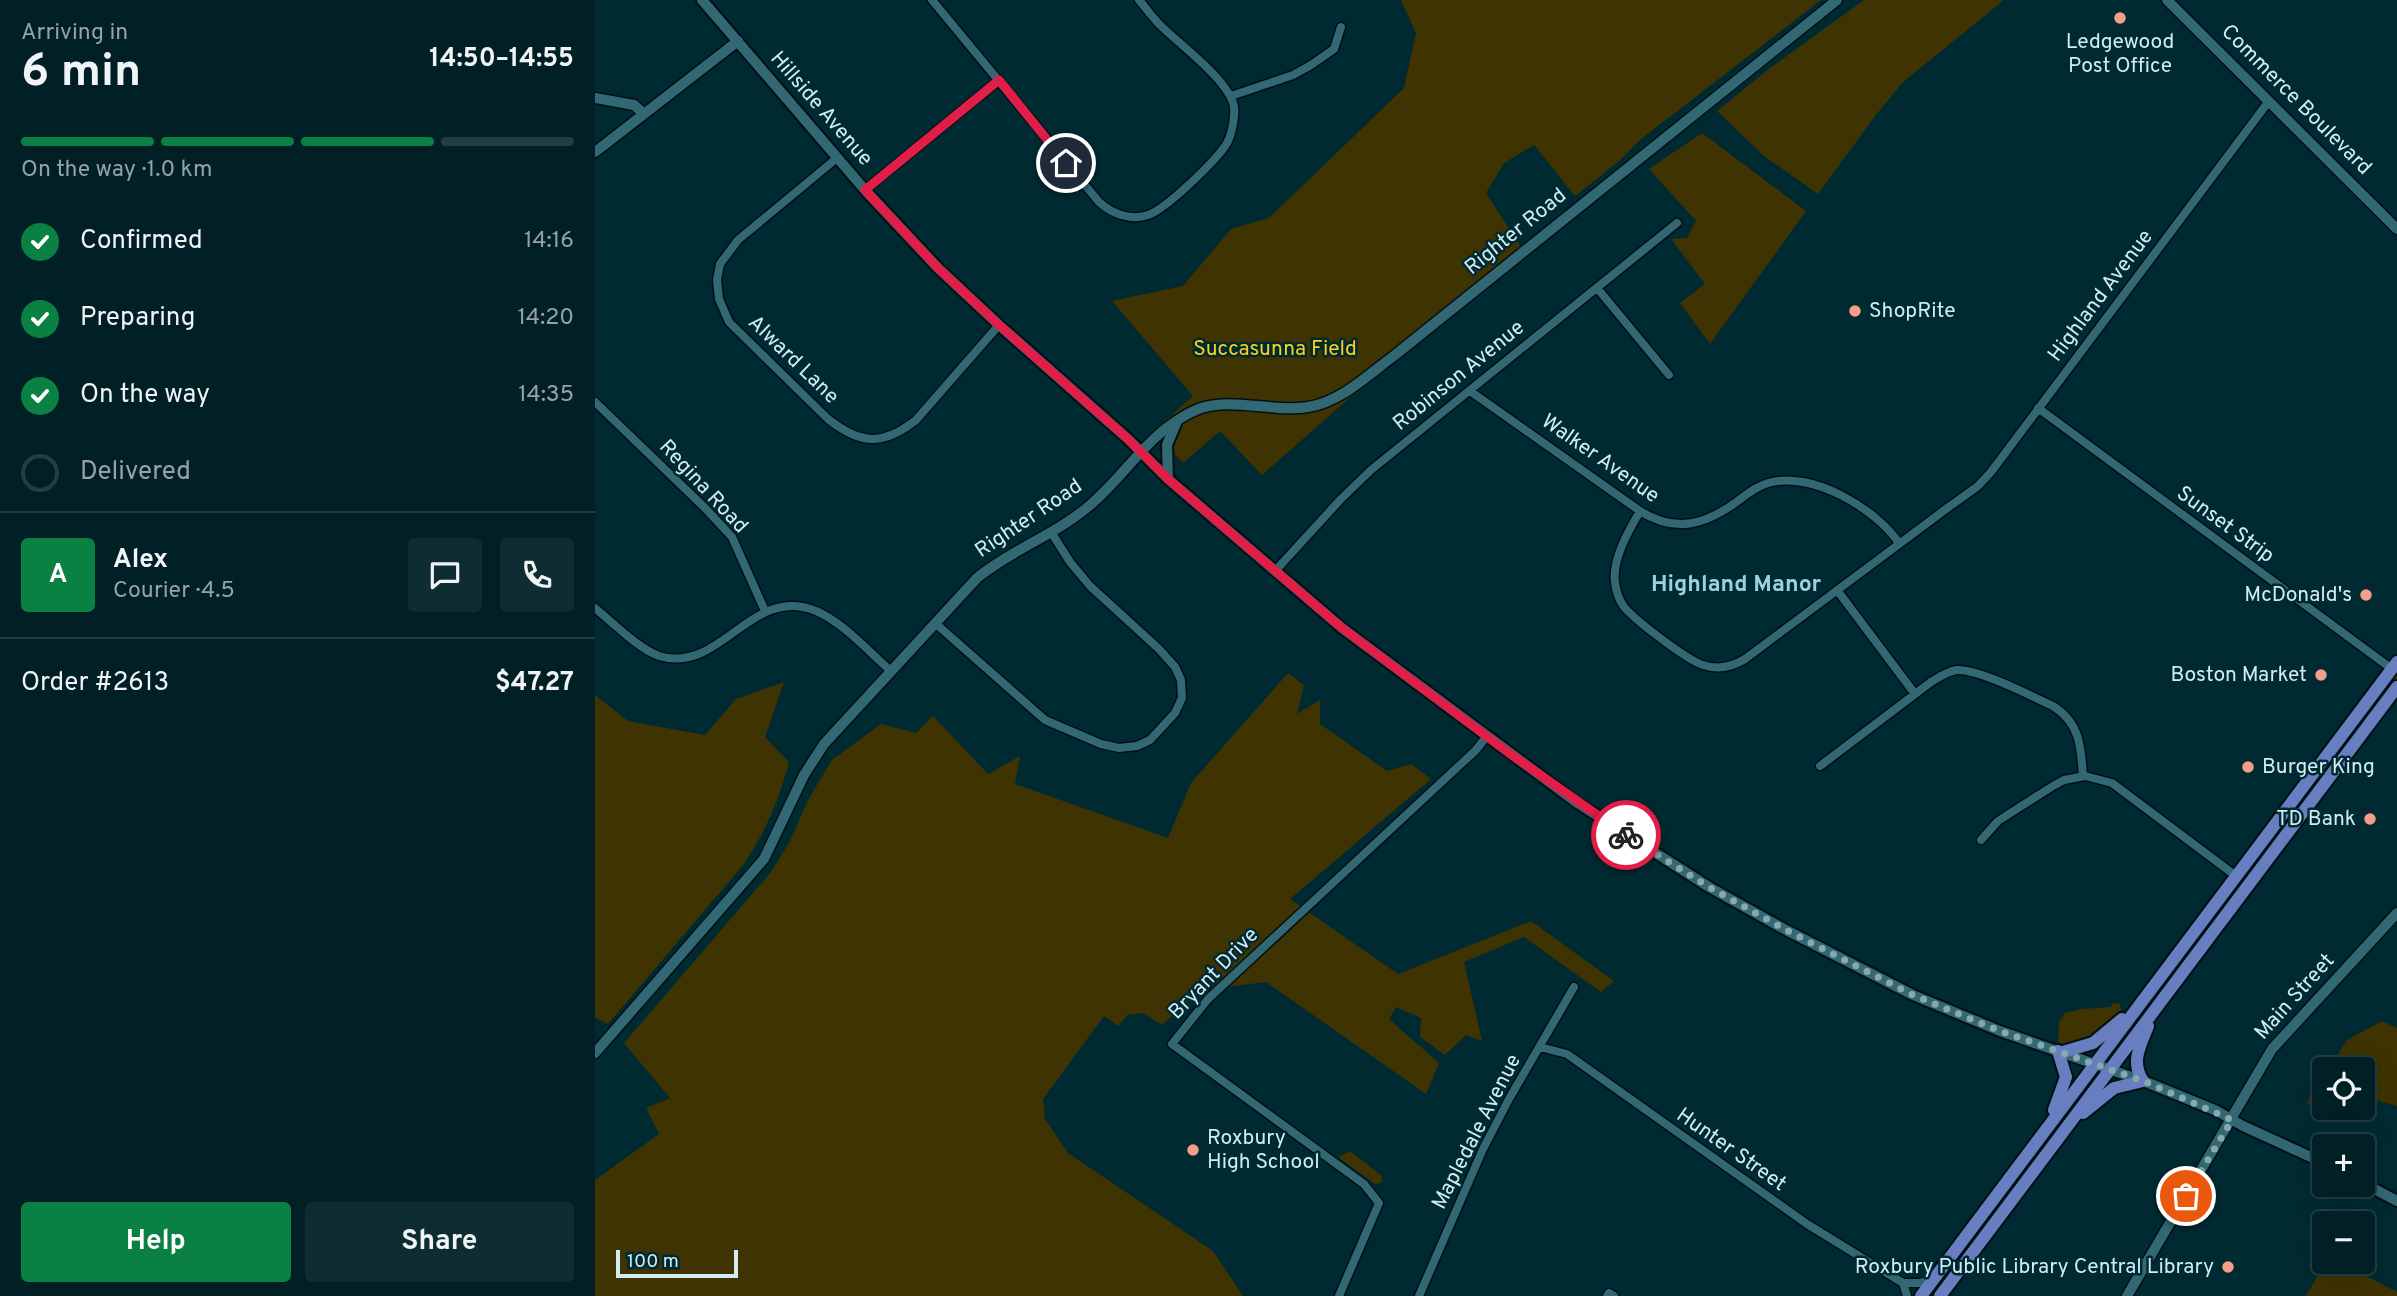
<!DOCTYPE html>
<html lang="en">
<head>
<meta charset="utf-8">
<style>
	body { margin:0; font-family:Overpass,sans-serif; background:#0e2d32; color:#f1f3f6; height:100vh; display:flex; flex-direction:column; font-size:26px; white-space:nowrap }
	* { box-sizing:border-box; margin:0 }
	p { font-size:23px; color:#95a3a7 }
	.icon { flex:none; width:38px; height:38px; fill:none; stroke:currentColor; stroke-width:2; stroke-linecap:round; stroke-linejoin:round }
	.map { position:relative; flex:1; overflow:hidden }
	.side { display:flex; flex-direction:column; background:#002026; width:595px }
	.side>* { flex:none }
	.fabs { position:absolute; left:1717px; top:1057px; display:grid; gap:14px }
	.fabs a { display:grid; place-items:center; width:63px; height:63px; border-radius:7px; background:#002026; box-shadow:0 7px 28px #0002,0 0 0 2px #223e43; font-size:35px }
	.scale { position:absolute; left:21px; bottom:18px; width:122px; box-sizing:border-box; padding-left:7px; border:4px solid #d1ecf3; border-top:0; font-size:19px; line-height:24px; white-space:nowrap; color:#d1ecf3; -webkit-text-stroke:5px #002a32; paint-order:stroke }
	.pin { position:absolute; display:grid; place-items:center; width:60px; height:60px; color:#fff; margin:-30px; border:4px solid #fff; border-radius:50%; box-shadow:0 2px 7px #0007 }
	.courier { position:absolute; display:grid; place-items:center; width:70px; height:70px; margin:-35px; border:5px solid #e11d48; border-radius:50%; background:#fff; color:#222; box-shadow:0 2px 9px #0007 }
	.head em { font-style:normal; font-weight:700 }
	.head div { display:flex; flex-direction:column-reverse }
	.head { display:flex; align-items:center; justify-content:space-between; height:119px; padding:0 21px }
	h1 { font-size:46px; font-weight:700; line-height:52px }
	.bar { display:grid; grid-template-columns:repeat(4,1fr); gap:10px 7px; align-content:center; height:84px; padding:0 21px }
	.bar i { height:9px; border-radius:5px; background:#223e43 }
	.bar .current { background:#0b8043 }
	.bar p { grid-column:span 4 }
	.line { display:flex; align-items:center; gap:18px; padding:0 21px; border-top:2px solid #223e43 }
	.line div { flex:1 }
	.round { display:grid; place-items:center; flex:none; width:74px; height:74px; border-radius:7px; background:#0e2d32 }
	ol { padding:0 21px; list-style:none }
	li { display:flex; align-items:center; gap:21px; height:77px }
	li p { margin-inline-start:auto }
	li .icon { padding:7px; border-radius:50%; background:#0b8043; color:#fff; stroke-width:4 }
	li:last-child { color:#95a3a7 }
	li i { width:38px; height:38px; border:4px solid #223e43; border-radius:50% }
	.primary-button { display:flex; gap:14px; margin-top:auto; padding:14px 21px }
	.primary-button a { flex:1; height:80px; border-radius:7px; background:#0b8043; color:#fff; font-size:28px; font-weight:700; line-height:80px; text-align:center }
	.primary-button a+a { background:#0e2d32; color:#f1f3f6 }
	main { display:flex; flex:1; min-height:0 }
	.map>svg:first-child { display:block }
</style>
</head>
<body>
<main>
<section class="side">
<div class="head"><div><h1>6 min</h1><p>Arriving in</p></div><em>14:50–14:55</em></div>
<div class="bar"><i class="current"></i><i class="current"></i><i class="current"></i><i></i><p>On the way · 1.0 km</p></div>
<ol>
<li><svg class="icon" aria-label="check" viewBox="0 0 24 24"><path d="M5 12l5 5 9-10"/></svg>Confirmed<p>14:16</p></li>
<li><svg class="icon" aria-label="check" viewBox="0 0 24 24"><path d="M5 12l5 5 9-10"/></svg>Preparing<p>14:20</p></li>
<li><svg class="icon" aria-label="check" viewBox="0 0 24 24"><path d="M5 12l5 5 9-10"/></svg>On the way<p>14:35</p></li>
<li><i></i>Delivered</li>
</ol>
<div class="line" style="height:126px"><b class="round" style="background:#0b8043;color:#fff">A</b><div><b>Alex</b><p>Courier · 4.5</p></div><a class="round"><svg class="icon" aria-label="chat" viewBox="0 0 24 24"><path d="M4 5h16v11H9l-5 4z"/></svg></a><a class="round"><svg class="icon" aria-label="phone" viewBox="0 0 24 24"><path d="M5 4h4l2 5-3 2q2 4 5 5l2-3 5 2v4C11 20 4 13 5 4z"/></svg></a></div>
<div class="line" style="height:91px"><div>Order #2613</div><b>$47.27</b></div>
<div class="primary-button"><a>Help</a><a>Share</a></div>
</section>
<div class="map">
<svg width="1802" height="1296" viewBox="0 0 1802 1296">
	<rect width="100%" height="100%" fill="#002a32"/>
	<path fill="#3f3302" d="M806,0h420l-180,139 -22,22 -44,35 -41,-51 -30,18 -18,30 35,54 -259,228 -42,-44 -37,32 -30,-32 40,-35 -81,-95 71,-15 48,-57 38,-11 135,-130 12,-55z
		M1269,0h140l-101,82 -28,34 -57,78 -54,-38 -47,-45 53,-43z
		M1107,133l104,78 -96,133 -30,-41 25,-19 -34,-45 16,-1 9,-17 -47,-52z
		M1802,670v9l-145,192 38,-59z
		M693,673l16,12 -7,29 23,-14v24l67,47 24,-7 20,15 -141,120 108,75 133,-53 83,60 -13,11 -77,-55 -60,25 18,79 -16,-6 -21,20 -25,-18 1,-19 -25,-11 -7,12 50,44 -13,31 -160,-112 -65,8 -39,35 -19,-12 -16,2 -9,11 -14,-10 -61,83 2,20 23,34 145,98 30,45h-648v-116l64,-46 -13,-26 24,-10 -46,-55 147,-171 19,-31 18,-41 24,-40 49,-36 35,9 17,-17 55,58 32,-18 -5,28 153,54 23,-55z
		M189,682l-19,55 24,25c-11,40 -22,67 -45,102l-136,160 -13,-6v-323l33,26 77,14 31,-36z
		M1518,1003l7,1 1,6c-15,16 -39,44 -63,32l1,-20 6,-9 17,-4 29,-2z
		M1787,1021l15,7v78l-25,-7 -9,4v-34h-35l19,-29z
		M1729,1076v32h28l-24,10 -21,-16z
		M755,1151l32,25 -1,7 -6,1 -37,-27z
		M1427,1169l-7,17 -77,105 -5,-4z
		M1731,1262h13l58,30v4h-91z"/>
	<g fill="none" stroke-linecap="round" stroke-linejoin="round">
		<g stroke="#021014" stroke-width="11">
			<path id="minor" d="M337,0l167,202c13,12 32,19 49,13 18,-6 69,-55 79,-72 5,-9 8,-26 7,-36 -4,-26 -55,-63 -74,-82 -8,-8 -14,-17 -21,-25
				M636,96l62,-21 18,-10 23,-16 7,-22
				M242,158l-99,82 -18,24 -3,16 2,19 10,23 99,97c33,26 55,27 88,1l83,-95
				M270,190l134,-110
				M1002,288l72,87
				M875,391l170,120c35,22 64,14 95,-8 11,-8 20,-16 33,-20 43,-13 107,25 131,60
				M0,402l111,107 26,28 33,74
				M1443,408l354,261
				M1358,504l25,-18 13,-14 278,-371
				M1045,511c-11,19 -28,48 -25,71 1,9 4,18 9,25 12,14 63,53 79,58 15,5 29,2 42,-6l205,-153
				M681,570l64,-70 31,-30 306,-247
				M1242,590l78,104
				M0,608c17,14 44,41 64,48 62,19 92,-72 157,-45 28,12 52,40 75,60
				M340,623l110,97 56,24 18,4 18,-2 13,-6 25,-27 7,-15 -1,-18 -6,-13 -16,-18 -69,-63 -20,-24 -19,-30
				M1225,766l111,-84c8,-5 17,-11 26,-12 22,-1 74,26 96,36 27,17 28,41 30,70
				M1386,840l17,-19 55,-35 11,-6 21,-4 27,7 124,93
				M945,1047l27,7 240,170 96,59h18l11,-6
				M1308,1283l4,13
				M744,1296l40,-93 -15,-19 -192,-140 36,-45 268,-249 10,-13
				M824,1296l64,-147 26,-50 65,-112
				M1012,1296l2,-3 5,3"/>
		</g>
		<g stroke="#021014" stroke-width="13">
			<path id="tertiary" d="M1572,0l230,229
				M0,98l39,7 9,8
				M0,152l143,-111
				M0,1053l169,-194 40,-84 20,-31 153,-166c34,-28 78,-43 112,-72 37,-31 61,-76 107,-96 32,-14 78,3 112,-3 33,-5 61,-33 87,-52l442,-355
				M1532,1296l145,-247 125,-136"/>
		</g>
		<g stroke="#021014" stroke-width="14">
			<path id="secondary" d="M107,0l163,190 73,78 61,57 129,114 40,40 174,149 234,174 133,85 77,43 127,65 87,36 146,51 71,29 26,15 81,37
				M573,479l-1,-34 10,-24
				M1768,1183l34,18"/>
		</g>
		<g stroke="#021014" stroke-width="16">
			<path id="trunk" d="M1468,1052l30,-9 29,-24
				M1459,1110l12,-33 -8,-26
				M1488,1113l31,-25 29,-7c-13,-19 -2,-37 5,-55
				M1326,1296l476,-634
				M1345,1296l457,-609"/>
		</g>
		<use href="#minor" stroke="#326873" stroke-width="8"/>
		<use href="#tertiary" stroke="#326873" stroke-width="10"/>
		<use href="#secondary" stroke="#326873" stroke-width="10"/>
		<use href="#trunk" stroke="#677ec0" stroke-width="12"/>
	</g>
	<g fill="none" stroke-linecap="round" stroke-linejoin="round">
		<path stroke="#88a8af" stroke-width="7" stroke-dasharray="0 12.6" d="M1031,835l83,52 77,43 127,65 87,36 146,51 86,38 -46,76"/>
		<path stroke="#e11d48" stroke-width="9" d="M471,163l-67,-83 -134,110 73,78 61,57 129,114 40,40 174,149 167,125 117,82"/>
	</g>
	<g fill="#f49e8a" stroke="#002a32" stroke-width="2.5">
		<circle cx="1525" cy="18" r="7"/>
		<circle cx="1260" cy="311" r="7"/>
		<circle cx="1771" cy="595" r="7"/>
		<circle cx="1726" cy="675" r="7"/>
		<circle cx="1653" cy="767" r="7"/>
		<circle cx="1775" cy="819" r="7"/>
		<circle cx="598" cy="1150" r="7"/>
		<circle cx="1633" cy="1267" r="7"/>
	</g>
	<g text-anchor="middle" dominant-baseline="central" stroke-width="5" stroke-linejoin="round" paint-order="stroke">
		<g font-size="21" fill="#d1ecf3" stroke="#002a32" text-anchor="end">
			<text x="1525" y="42" text-anchor="middle">Ledgewood<tspan x="1525" dy="24">Post Office</tspan></text>
			<text x="1274" y="311" text-anchor="start">ShopRite</text>
			<text x="1757" y="595">McDonald's</text>
			<text x="1712" y="675">Boston Market</text>
			<text x="1667" y="767" text-anchor="start">Burger King</text>
			<text x="1761" y="819">TD Bank</text>
			<text x="612" y="1138" text-anchor="start">Roxbury<tspan x="612" dy="24">High School</tspan></text>
			<text x="1619" y="1267">Roxbury Public Library Central Library</text>
		</g>
		<g font-size="21" fill="#d1ecf3" stroke="#002a32">
			<text transform="translate(1701 100) rotate(45)">Commerce Boulevard</text>
			<text transform="translate(226 109) rotate(49)">Hillside Avenue</text>
			<text transform="translate(921 232) rotate(-39)">Righter Road</text>
			<text transform="translate(1506 296) rotate(-53)">Highland Avenue</text>
			<text transform="translate(198 360) rotate(44)">Alward Lane</text>
			<text transform="translate(864 376) rotate(-39)">Robinson Avenue</text>
			<text transform="translate(1005 459) rotate(35)">Walker Avenue</text>
			<text transform="translate(108 487) rotate(47)">Regina Road</text>
			<text transform="translate(434 519) rotate(-34)">Righter Road</text>
			<text transform="translate(1630 525) rotate(36)">Sunset Strip</text>
			<text transform="translate(619 974) rotate(-46)">Bryant Drive</text>
			<text transform="translate(1700 997) rotate(-48)">Main Street</text>
			<text transform="translate(882 1132) rotate(-63)">Mapledale Avenue</text>
			<text transform="translate(1136 1150) rotate(35)">Hunter Street</text>
		</g>
		<g font-size="21" fill="#fad018" stroke="#002a32">
			<text x="680" y="349">Succasunna Field</text>
		</g>
		<g font-size="23" font-weight="bold" fill="#9ad2de" stroke="#002a32">
			<text x="1141" y="585">Highland Manor</text>
		</g>
	</g>
</svg>
<div class="fabs">
<a><svg class="icon" aria-label="locate" viewBox="0 0 24 24"><circle cx="12" cy="12" r="6"/><path d="M12 2v4M12 18v4M2 12h4M18 12h4"/></svg></a>
<a>+</a>
<a>−</a>
</div>
<div class="scale">100 m</div>
<div class="pin" style="left:1591px;top:1196px;background:#ea580c"><svg class="icon" aria-label="bag" viewBox="0 0 24 24"><path d="M5 8h14l-1 12H6zM9 8a3 3 0 0 1 6 0"/></svg></div>
<div class="pin" style="left:471px;top:163px;background:#1f2937"><svg class="icon" aria-label="home" viewBox="0 0 24 24"><path d="M3 11l9-7 9 7M6 9v11h12V9"/></svg></div>
<div class="courier" style="left:1031px;top:835px"><svg class="icon" aria-label="bike" viewBox="0 0 24 24"><circle cx="6" cy="16" r="4"/><circle cx="18" cy="16" r="4"/><path d="M6 16l4-8h5l3 8M10 8l3 8H6M13 5h3"/></svg></div>
</div>
</main>
</body>
</html>
